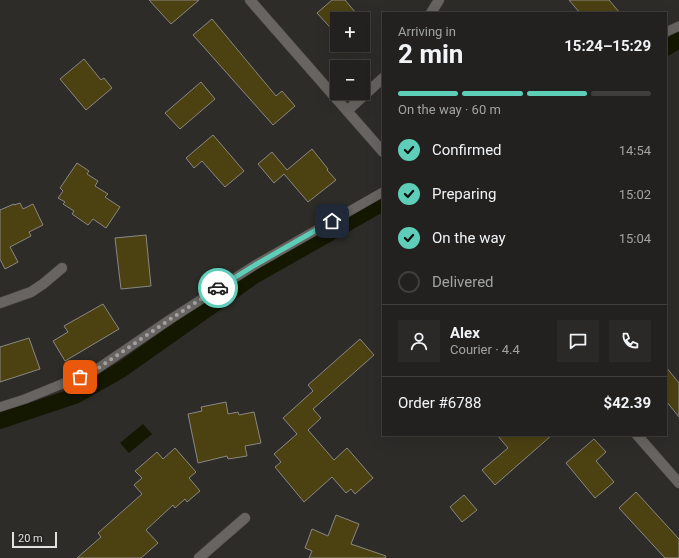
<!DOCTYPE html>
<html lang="en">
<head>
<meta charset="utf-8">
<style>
	body { margin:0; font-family:Roboto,sans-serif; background:#2a2928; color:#f1f3f6; height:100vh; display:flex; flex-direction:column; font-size:15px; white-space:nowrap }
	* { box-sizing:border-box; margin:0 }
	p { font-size:13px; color:#a2a3a4 }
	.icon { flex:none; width:22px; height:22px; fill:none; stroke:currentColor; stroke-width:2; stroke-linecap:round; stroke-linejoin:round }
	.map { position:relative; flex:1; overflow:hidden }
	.panel { position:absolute; left:382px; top:12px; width:285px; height:424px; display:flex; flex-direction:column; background:#22211f; border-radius:0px; box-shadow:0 4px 16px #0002,0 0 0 1px #3f3e3d }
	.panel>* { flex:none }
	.fabs { position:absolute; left:330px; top:12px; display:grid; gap:8px }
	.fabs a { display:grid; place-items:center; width:40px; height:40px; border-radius:0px; background:#22211f; box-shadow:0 4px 16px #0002,0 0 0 1px #3f3e3d; font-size:20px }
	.scale { position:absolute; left:12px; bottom:10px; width:45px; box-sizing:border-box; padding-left:4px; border:2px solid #e1e0de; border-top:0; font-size:11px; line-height:14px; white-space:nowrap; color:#e1e0de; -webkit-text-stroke:3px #24221f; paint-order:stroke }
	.pin { position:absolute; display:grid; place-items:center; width:34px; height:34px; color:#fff; margin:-17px; border-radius:8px; box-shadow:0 2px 6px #0006 }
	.courier { position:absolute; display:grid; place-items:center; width:40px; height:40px; margin:-20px; border:3px solid #5eceb8; border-radius:50%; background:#fff; color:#222; box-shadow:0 1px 5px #0007 }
	.headline em { font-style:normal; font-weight:700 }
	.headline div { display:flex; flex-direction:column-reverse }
	.headline { display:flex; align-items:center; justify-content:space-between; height:68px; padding:0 16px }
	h1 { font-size:26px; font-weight:700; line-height:30px }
	.bar { display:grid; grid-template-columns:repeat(4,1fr); gap:6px 4px; align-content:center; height:48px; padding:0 16px }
	.bar i { height:5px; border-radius:3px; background:#3f3e3d }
	.bar .on { background:#5eceb8 }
	.bar p { grid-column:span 4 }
	.line { display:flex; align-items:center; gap:10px; padding:0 16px; border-top:1px solid #3f3e3d }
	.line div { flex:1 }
	.round { display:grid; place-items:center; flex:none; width:42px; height:42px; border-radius:0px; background:#2a2928 }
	ol { padding:0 16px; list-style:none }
	li { display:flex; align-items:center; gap:12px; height:44px }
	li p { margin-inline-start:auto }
	li .icon { padding:4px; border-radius:50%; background:#5eceb8; color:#111; stroke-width:4 }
	li:last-child { color:#a2a3a4 }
	li i { width:22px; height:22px; border:2px solid #3f3e3d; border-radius:50% }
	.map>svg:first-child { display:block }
</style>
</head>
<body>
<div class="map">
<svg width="679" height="558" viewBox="0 0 679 558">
	<rect width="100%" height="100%" fill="#2e2c29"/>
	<path fill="#141800" d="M143,424l9,10 -23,19 -9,-10z"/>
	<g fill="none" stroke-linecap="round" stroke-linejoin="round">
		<path stroke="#141800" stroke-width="16" d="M666,48l13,-8
			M0,421l75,-25 46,-26 133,-94 129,-73"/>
	</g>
	<path fill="#4c4111" stroke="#898884" d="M149,0h50l-28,24z
		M332,0h13l16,19h-24v16l-20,-22z
		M569,0h40l11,13h-40z
		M212,19l64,77 6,-5 13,15 -22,19 -80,-90z
		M84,59l17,21 3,-2 8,10 -26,22 -26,-31z
		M201,82l14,17 -35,30 -15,-16z
		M213,135l31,36 -19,16 -23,-26 -8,7 -8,-10z
		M312,149l16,20 -1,1 9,10 -28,22 -24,-28 -10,9 -16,-19 14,-12 15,18z
		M77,163l12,8 -2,3 11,7 -3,5 13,8 -3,3 15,10 -14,21 -13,-9 -5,6 -16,-11 2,-3 -11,-7 2,-2 -7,-4 5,-7 -3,-3z
		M20,203l3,6 10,-5 10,21 -14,7 2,4 -21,11 8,15 -13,7 -5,-10v-49l14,-6v1z
		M146,235l5,51 -30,3 -6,-51z
		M103,304l16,25 -54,32 -12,-20 15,-9 -4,-6z
		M29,338l11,31 -40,13v-35z
		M360,339l14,16 -61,54 8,9 -13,12 26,30 13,-12 26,30 -18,16 -4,-5 -5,4 -14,-16 -28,25 -29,-35 6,-5 -7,-8 23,-20 -14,-16 30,-27 -5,-6z
		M666,367l13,16v34l-13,-16z
		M226,402l2,12 10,-2 1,3 15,-3 7,31 -16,3 2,10 -19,3 -1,-3 -29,7 -10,-49 14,-3 -1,-4z
		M497,435h55l-57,50 -13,-15 26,-22z
		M594,439l12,13 -10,9 18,21 -19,16 -29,-35z
		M175,448l21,24 -7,6 11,13 -13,11 -2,-3 -10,9 -2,-3 -27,25 12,13 -17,15h-64l24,-21 -3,-4 44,-39 -8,-9 8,-7 -7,-7 22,-19 6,7z
		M636,492l43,47v19h-14l-46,-50z
		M464,495l13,15 -15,12 -12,-15z
		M336,515l23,9 -8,20 35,12 -1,2h-76l3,-7 -7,-3 7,-19 16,7z"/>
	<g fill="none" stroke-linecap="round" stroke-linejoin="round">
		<g stroke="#4b4947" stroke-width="10">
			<path id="lane" d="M666,32l13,-6
				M0,407l25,-8 69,-28 75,-51 86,-55 128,-73"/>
		</g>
		<g stroke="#4b4947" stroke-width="11">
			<path id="street" d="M250,0l133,152
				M431,13l8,-13
				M347,111l36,-33
				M0,303l31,-11 12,-8 19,-16
				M637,435l42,48
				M199,558l46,-40"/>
		</g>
		<use href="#lane" stroke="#676461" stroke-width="9"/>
		<use href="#street" stroke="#676461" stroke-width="10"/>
	</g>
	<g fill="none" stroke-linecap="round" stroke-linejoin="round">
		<path stroke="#a2a19f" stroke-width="4" stroke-dasharray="0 7.2" d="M80,377l14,-6 75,-51 49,-32"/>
		<path stroke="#5eceb8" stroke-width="5" d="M218,288l37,-23 77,-44"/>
	</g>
</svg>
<div class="fabs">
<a>+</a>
<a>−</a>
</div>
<div class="scale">20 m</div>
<div class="pin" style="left:80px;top:377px;background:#ea580c"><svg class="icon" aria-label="bag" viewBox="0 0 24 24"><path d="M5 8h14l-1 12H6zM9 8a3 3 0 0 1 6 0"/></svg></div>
<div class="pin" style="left:332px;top:221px;background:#1f2937"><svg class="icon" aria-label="home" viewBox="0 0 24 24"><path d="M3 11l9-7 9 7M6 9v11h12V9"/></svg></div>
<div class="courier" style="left:218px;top:288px"><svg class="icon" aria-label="car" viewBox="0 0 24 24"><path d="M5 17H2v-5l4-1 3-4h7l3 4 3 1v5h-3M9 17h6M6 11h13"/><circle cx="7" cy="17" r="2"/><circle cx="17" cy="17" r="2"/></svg></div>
<section class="panel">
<div class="headline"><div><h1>2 min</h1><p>Arriving in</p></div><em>15:24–15:29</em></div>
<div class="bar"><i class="on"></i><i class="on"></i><i class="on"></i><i></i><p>On the way · 60 m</p></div>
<ol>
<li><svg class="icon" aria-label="check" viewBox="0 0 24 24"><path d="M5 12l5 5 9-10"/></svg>Confirmed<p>14:54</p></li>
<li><svg class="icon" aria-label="check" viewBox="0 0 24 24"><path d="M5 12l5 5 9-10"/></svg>Preparing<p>15:02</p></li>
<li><svg class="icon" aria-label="check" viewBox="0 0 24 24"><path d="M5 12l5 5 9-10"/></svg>On the way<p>15:04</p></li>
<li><i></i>Delivered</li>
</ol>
<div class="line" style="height:72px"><a class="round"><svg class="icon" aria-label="person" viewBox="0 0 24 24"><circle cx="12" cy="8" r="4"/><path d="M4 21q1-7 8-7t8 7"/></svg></a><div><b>Alex</b><p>Courier · 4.4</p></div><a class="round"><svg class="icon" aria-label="chat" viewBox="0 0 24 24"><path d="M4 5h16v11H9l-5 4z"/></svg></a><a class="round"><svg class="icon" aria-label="phone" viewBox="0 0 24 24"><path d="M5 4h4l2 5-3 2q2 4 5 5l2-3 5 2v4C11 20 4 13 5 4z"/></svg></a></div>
<div class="line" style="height:52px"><div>Order #6788</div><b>$42.39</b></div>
</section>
</div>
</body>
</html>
